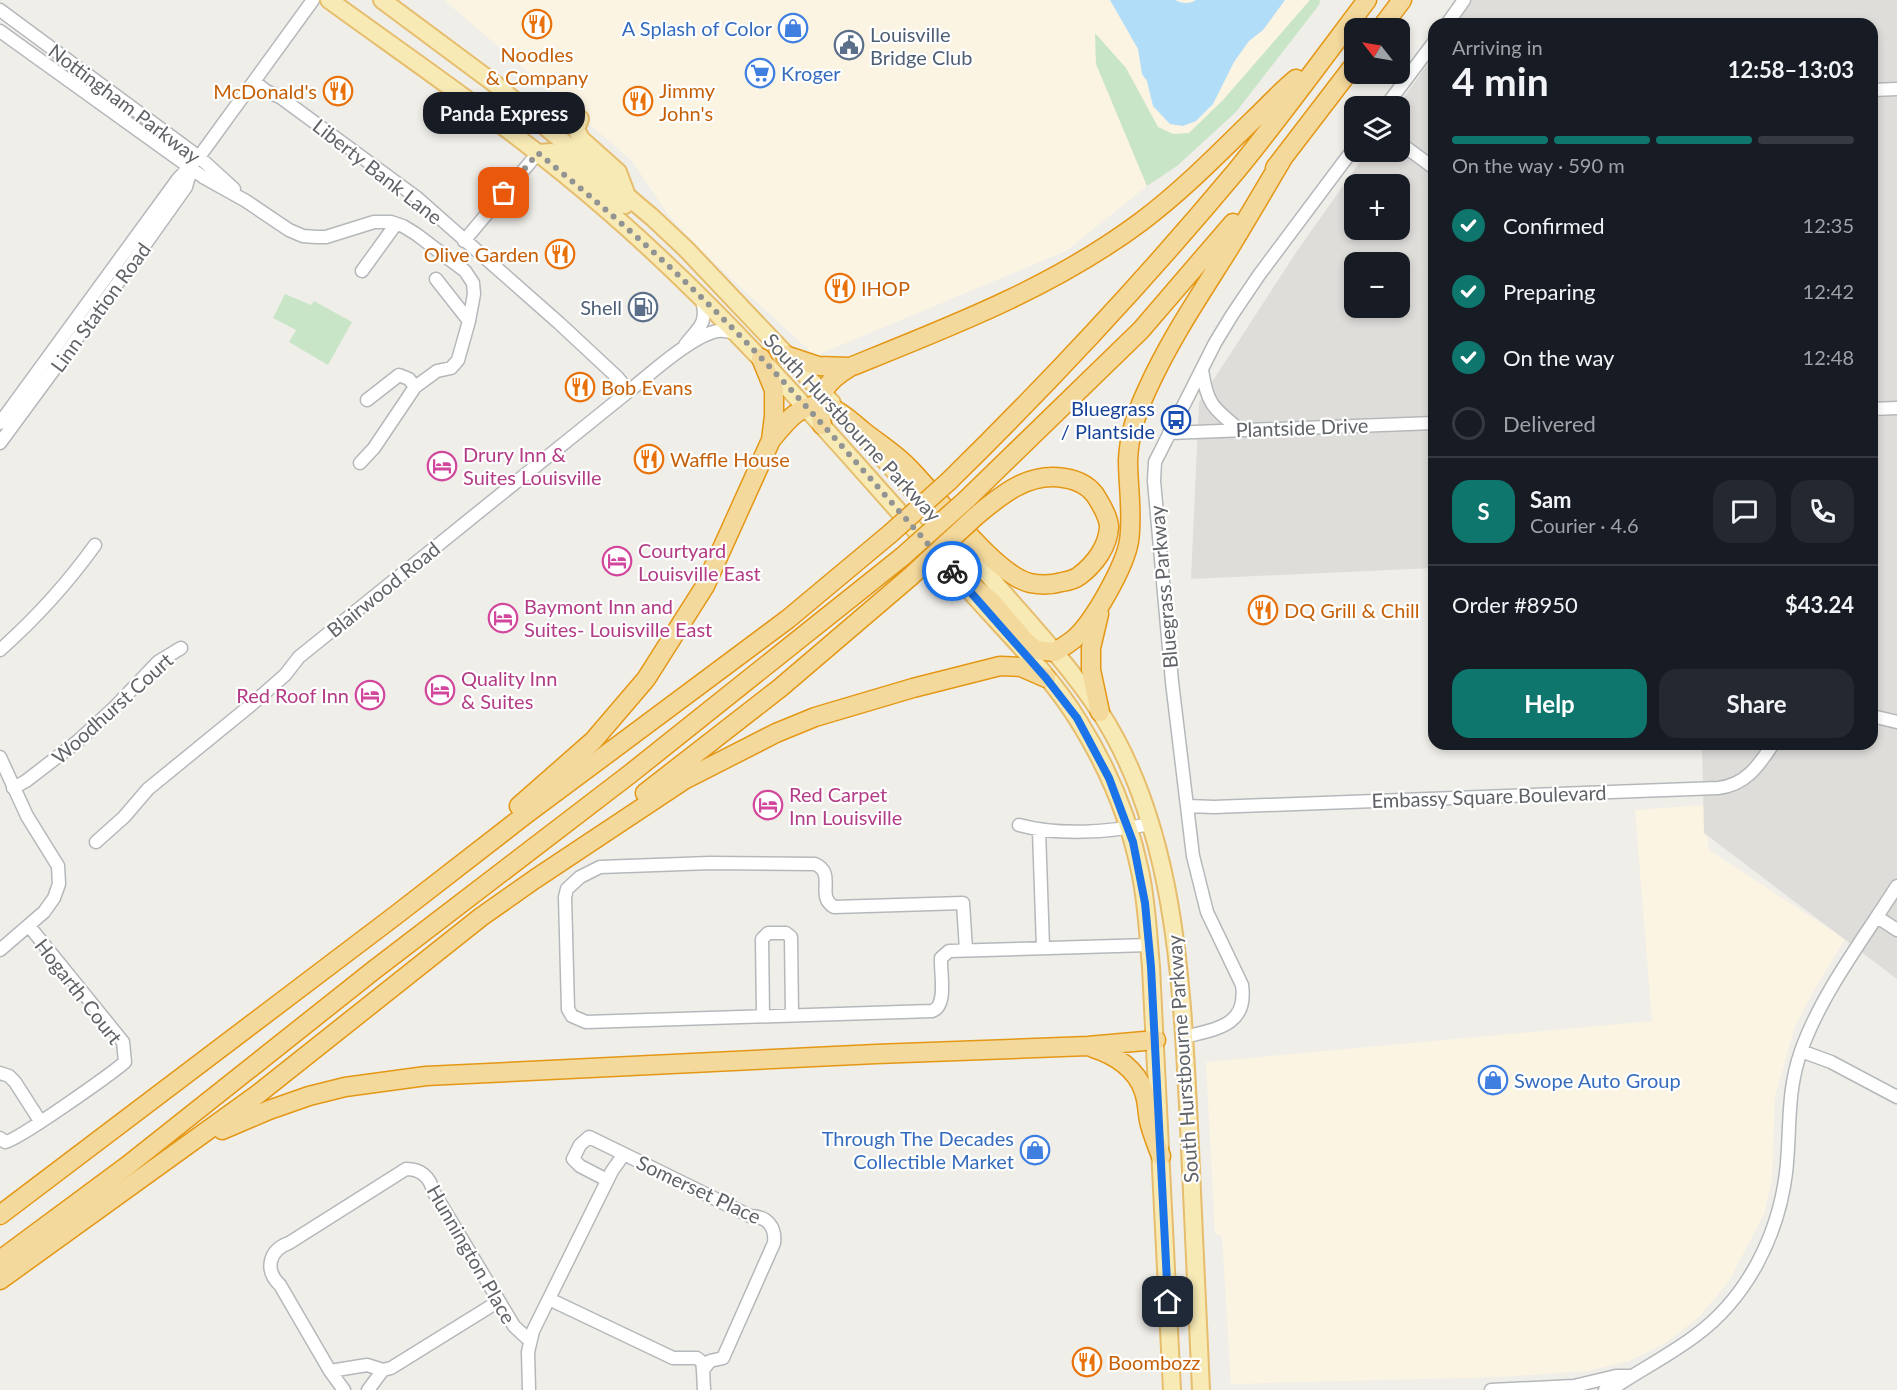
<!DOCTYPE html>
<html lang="en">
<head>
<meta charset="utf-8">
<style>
	body { margin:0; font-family:Lato,sans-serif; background:#242831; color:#f1f3f6; height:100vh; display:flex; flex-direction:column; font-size:22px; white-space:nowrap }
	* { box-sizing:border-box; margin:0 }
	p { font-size:20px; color:#9ea1a6 }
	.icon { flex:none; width:33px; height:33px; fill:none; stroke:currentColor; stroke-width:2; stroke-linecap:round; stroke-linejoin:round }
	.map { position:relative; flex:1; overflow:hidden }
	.side { position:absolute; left:1428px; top:18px; width:450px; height:732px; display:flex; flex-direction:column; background:#171b24; border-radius:18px; box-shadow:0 3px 9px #0003 }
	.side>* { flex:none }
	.needle { width:39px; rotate:301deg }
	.tools { position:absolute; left:1344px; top:18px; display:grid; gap:12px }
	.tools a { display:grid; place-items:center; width:66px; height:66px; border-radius:12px; background:#171b24; box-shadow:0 3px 9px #0003; font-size:30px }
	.pin { position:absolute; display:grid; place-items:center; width:51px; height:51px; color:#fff; margin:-26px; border-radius:12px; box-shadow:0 3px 9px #0006 }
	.courier { position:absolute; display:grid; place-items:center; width:60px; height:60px; margin:-30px; border:4px solid #1a73e8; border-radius:50%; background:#fff; color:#222; box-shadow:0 2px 8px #0007 }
	.bubble { position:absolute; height:42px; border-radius:18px; background:#171b24; box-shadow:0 3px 9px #0003; font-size:20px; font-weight:700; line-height:42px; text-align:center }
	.head em { font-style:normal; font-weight:700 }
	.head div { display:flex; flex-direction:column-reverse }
	.head { display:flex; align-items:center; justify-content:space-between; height:102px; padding:0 24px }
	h1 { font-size:39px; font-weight:700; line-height:45px }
	.bar { display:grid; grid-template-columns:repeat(4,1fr); gap:9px 6px; align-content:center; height:72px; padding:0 24px }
	.bar i { height:8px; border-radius:4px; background:#363941 }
	.bar .active { background:#0f766e }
	.bar p { grid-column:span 4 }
	.line { display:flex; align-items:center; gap:15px; padding:0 24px; border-top:2px solid #363941 }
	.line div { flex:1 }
	.round { display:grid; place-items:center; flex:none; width:63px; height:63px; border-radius:18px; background:#242831 }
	ol { padding:0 24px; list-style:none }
	li { display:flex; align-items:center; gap:18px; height:66px }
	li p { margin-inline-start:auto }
	li .icon { padding:6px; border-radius:50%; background:#0f766e; color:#fff; stroke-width:4 }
	li:last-child { color:#9ea1a6 }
	li i { width:33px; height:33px; border:3px solid #363941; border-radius:50% }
	.action { display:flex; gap:12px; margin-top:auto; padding:12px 24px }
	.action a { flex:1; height:69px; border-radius:18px; background:#0f766e; color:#fff; font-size:24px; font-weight:700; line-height:69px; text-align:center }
	.action a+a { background:#242831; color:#f1f3f6 }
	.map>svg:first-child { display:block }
</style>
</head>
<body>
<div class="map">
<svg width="1897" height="1390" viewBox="0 0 1897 1390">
	<rect width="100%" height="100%" fill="#f0eee9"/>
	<path fill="#fbf4e2" d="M444,0h866l-87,100 -34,33 -16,1 -15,-7 -32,-59 -31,-34 1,30 51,122 -81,65 -251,105 -112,-104 -36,-39 -35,-52z
		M1703,805l6,45 136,89 -32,53 -19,37 -19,68 -3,82 -8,35 -35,67 -29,35 -34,27 -37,18 -41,10 -87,6 -270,7 -9,-148 -7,-2 -9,-172 446,-41 -17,-211z"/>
	<path fill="#dfddda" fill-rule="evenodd" d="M1472,0h425v979l-193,-146 -2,-89h170v-720h-417z
		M1434,55v513l-243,11 8,-177 98,-151 70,-99h33v-46h-2zM1354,184h46v46h-46zM1354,262h46v46h-46z"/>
	<path fill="#c9e5c8" d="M1310,0h10l-1,5 -83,107 -59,54 -30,20 -51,-122 -1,-31 31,35 32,59 15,7 16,-1 34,-33z
		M285,294l26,11 3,-4 38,21 -24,43 -39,-23 7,-12 -23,-12z"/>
	<path fill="#b1ddf8" d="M1110,0h65c7,4 15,4 21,0h89l-22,30 -14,11 -15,21 -21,42 -17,17 -13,5 -13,-2 -17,-18 -6,-25 -5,-7 -4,-25z"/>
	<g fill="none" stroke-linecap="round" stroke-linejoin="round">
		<g stroke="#b5b8bb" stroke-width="15">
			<path id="minor" d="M0,10l199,147 35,32
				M1447,24l17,-24
				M0,31l203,146 43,24 43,29 14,6 13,1h10l48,-15h17l12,4 13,8 49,37 8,12 1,11 -5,27 -11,39 -7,8 -14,3 -22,16 -41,61 -14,15
				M254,81l12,10 14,6 136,100 143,126 58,54 12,14
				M1872,90l25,-1
				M1386,106l48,-64
				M1400,143l34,25
				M464,241l74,-88
				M362,271l34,-47
				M436,279l33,42
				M685,345c14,-18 23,-21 17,-45
				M1202,370c5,34 11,38 37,59
				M367,400l32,-25 10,4 6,8
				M1872,409l25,-1
				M0,423l178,-244 21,-22 114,-157
				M1169,433l265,-10
				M0,443l122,-166 64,-90 5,-18
				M0,650c36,-32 67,-66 95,-105
				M1872,716l25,6
				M0,757l27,59 31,50 1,18 -5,14 -10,14 -44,38
				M13,788l13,-7 52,-40 37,-34 43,-45 23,-14
				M1187,806l27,1 504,-19c28,-3 41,-23 55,-44
				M1019,825c40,11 91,7 131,-1
				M1039,831l4,116
				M96,842l28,-25 24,-28 103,-84 34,-30 14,-18 330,-266c20,-16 65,-57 89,-60 7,-1 13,1 19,3
				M1877,917l20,13
				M966,950l-3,-47 -129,4c-19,-11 3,-33 -19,-43l-105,-1 -110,4 -20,10 -13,12 -2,8 3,112 4,7 14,6 346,-11c16,-5 8,-39 9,-53l8,-7 200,-6
				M763,1016l-1,-77 6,-6h18l5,4 1,78
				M1184,1037c32,-8 64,-11 58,-52l-35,-73 -14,-56 -21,-174 -18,-201 1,-19 60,-119 17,-28 27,-40 95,-127
				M1801,1051l30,11 66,35
				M0,1073l9,3 6,6 25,39
				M0,1138l5,4c12,-1 106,-68 120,-80l-2,-20 -94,-116
				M607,1180l-27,-14 -7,-7 7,-14 9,-8 35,17
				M549,1299l124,59h24l5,4 1,8
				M330,1371l37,-6 16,5 8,-2 108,-67
				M344,1390l-14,-19 -50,-86c-16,-15 -11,-35 9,-42l117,-74c15,0 24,8 27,22l81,135 16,15
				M368,1390l15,-20
				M529,1390l-1,-38 5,-21 79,-160 12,-17 126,62c17,0 26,11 24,27l-51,115 -13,3 -7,9 1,20
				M1491,1390l83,-4 42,-10h16
				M1605,1390l13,-5c26,-17 53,-31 77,-49 52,-38 83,-100 91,-163 5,-43 0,-79 15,-122 20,-57 63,-113 96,-165"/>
		</g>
		<g stroke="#e6bd6c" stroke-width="20">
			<path id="major" d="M329,0c94,68 191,134 279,211 118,102 220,221 324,338
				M382,0l113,84 158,134 33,31 146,154
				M580,119l-4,10 5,10 37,33 8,21
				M542,123h23l15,-4
				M539,153l12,-1 9,4 65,49
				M866,440c50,54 100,109 148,165 30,34 61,69 86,107 77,119 82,277 89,414 4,88 8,176 12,264
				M969,590c36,41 80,83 109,130 29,46 51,98 62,151 7,32 8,64 11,96l21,423"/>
		</g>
		<g stroke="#e49715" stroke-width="21">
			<path id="highway" d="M1381,28l21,-28
				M1275,168l79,-103
				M785,355l33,11 32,1
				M822,425c-6,-30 3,-43 28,-58 102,-41 204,-80 292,-146 40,-30 75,-66 111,-101 14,-13 28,-29 43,-41
				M771,440c12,-14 28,-37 50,-35 16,2 30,16 42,26 15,12 33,23 46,37 28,28 86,107 121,115 10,2 22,2 32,-1 6,-1 12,-2 17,-6 15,-11 29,-29 30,-49 0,-9 -7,-21 -12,-29 -7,-12 -20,-18 -33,-20 -36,-6 -63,17 -88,38
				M949,481c101,-99 197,-202 288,-311 45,-55 87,-113 130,-170
				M966,500l175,-170 92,-107
				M943,562l49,40 34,40 10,8 19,2c6,-4 13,-8 19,-13 19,-16 51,-73 55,-98 4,-27 -1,-54 -1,-81 1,-24 9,-49 19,-70 22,-49 51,-92 80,-138 19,-31 37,-62 56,-94
				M1099,614l-8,34v22l9,42
				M645,793l135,-105 130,-111
				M519,806l74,-65 53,-62 59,-93 66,-146 3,-24v-26l-13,-32
				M1093,1048c22,7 44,21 51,44 4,11 3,23 6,33 3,11 7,21 11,31
				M222,1130l47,-20 40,-14 36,-9 81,-11 450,-22 212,-8 68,-6
				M0,1215l396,-300 129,-100 263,-196 103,-86
				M0,1260l127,-94 247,-196 256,-196 272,-217
				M0,1280l258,-186 223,-177 54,-38 149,-99 92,-47 39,-16 98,-29 87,-22 21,1 25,11"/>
		</g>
		<use href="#minor" stroke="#fff" stroke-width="12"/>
		<use href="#major" stroke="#f8eab5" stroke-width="16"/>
		<use href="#highway" stroke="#f4d99c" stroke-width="18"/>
		<g stroke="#e49715" stroke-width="21" stroke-linecap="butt">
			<path id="highway-bridge" d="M891,533l58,-52
				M902,557l64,-57
				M910,577l66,-61"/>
		</g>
		<use href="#highway-bridge" stroke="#f4d99c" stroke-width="18"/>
	</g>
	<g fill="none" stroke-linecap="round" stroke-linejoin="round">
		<path stroke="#929494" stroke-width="6" stroke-dasharray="0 10.8" d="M504,193l34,-40c56,46 110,92 161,142 90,87 170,183 253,276"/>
		<path stroke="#1a73e8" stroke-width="8" d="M952,571l94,107 31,40 32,60 24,64 12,61 6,64 17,335"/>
	</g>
	<defs>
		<g id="restaurant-ring" transform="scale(1.5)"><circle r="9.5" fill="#fff" stroke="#e8710a" stroke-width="1.5"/><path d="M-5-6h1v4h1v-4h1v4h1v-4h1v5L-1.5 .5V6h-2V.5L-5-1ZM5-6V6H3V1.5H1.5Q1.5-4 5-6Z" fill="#e8710a"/></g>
		<g id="shop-ring" transform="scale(1.5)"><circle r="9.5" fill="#fff" stroke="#3f7fe0" stroke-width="1.5"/><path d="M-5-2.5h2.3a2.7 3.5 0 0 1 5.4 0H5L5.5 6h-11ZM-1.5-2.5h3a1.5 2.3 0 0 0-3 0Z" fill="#3f7fe0"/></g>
		<g id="civic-ring" transform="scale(1.5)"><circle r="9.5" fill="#fff" stroke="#5c6f8a" stroke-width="1.5"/><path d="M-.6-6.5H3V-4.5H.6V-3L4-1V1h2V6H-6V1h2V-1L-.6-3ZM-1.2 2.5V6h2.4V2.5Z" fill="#5c6f8a"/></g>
		<g id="supermarket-ring" transform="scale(1.5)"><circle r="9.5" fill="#fff" stroke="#3f7fe0" stroke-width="1.5"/><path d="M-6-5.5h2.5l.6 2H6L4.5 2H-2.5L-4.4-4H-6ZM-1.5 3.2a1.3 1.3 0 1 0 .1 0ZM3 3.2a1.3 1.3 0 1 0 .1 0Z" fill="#3f7fe0"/></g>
		<g id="fuel-ring" transform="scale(1.5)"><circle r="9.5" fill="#fff" stroke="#5c6f8a" stroke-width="1.5"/><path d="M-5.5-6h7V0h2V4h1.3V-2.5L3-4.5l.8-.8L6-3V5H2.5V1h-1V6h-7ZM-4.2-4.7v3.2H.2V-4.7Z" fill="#5c6f8a"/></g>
		<g id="bus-ring" transform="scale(1.5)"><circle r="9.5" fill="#fff" stroke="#1a4fb4" stroke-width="1.5"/><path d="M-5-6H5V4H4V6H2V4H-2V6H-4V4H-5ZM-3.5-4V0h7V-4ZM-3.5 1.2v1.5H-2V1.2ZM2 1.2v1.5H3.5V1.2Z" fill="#1a4fb4"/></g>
		<g id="hotel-ring" transform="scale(1.5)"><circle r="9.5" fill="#fff" stroke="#d1479c" stroke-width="1.5"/><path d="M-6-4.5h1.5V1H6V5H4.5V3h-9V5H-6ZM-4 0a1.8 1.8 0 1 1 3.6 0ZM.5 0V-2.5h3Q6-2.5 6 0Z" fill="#d1479c"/></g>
	</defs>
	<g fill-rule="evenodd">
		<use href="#restaurant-ring" x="537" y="24"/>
		<use href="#shop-ring" x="793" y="28"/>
		<use href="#civic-ring" x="849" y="45"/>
		<use href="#supermarket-ring" x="760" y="73"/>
		<use href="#restaurant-ring" x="338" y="91"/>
		<use href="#restaurant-ring" x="638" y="101"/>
		<use href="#restaurant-ring" x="560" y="254"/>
		<use href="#restaurant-ring" x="840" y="288"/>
		<use href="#fuel-ring" x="643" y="307"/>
		<use href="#restaurant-ring" x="580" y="387"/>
		<use href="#bus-ring" x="1176" y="420"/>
		<use href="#restaurant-ring" x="649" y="459"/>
		<use href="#hotel-ring" x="442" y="466"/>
		<use href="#hotel-ring" x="617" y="561"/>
		<use href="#restaurant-ring" x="1263" y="610"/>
		<use href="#hotel-ring" x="503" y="618"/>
		<use href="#hotel-ring" x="440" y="690"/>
		<use href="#hotel-ring" x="370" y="695"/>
		<use href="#hotel-ring" x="768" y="805"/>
		<use href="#shop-ring" x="1493" y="1080"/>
		<use href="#shop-ring" x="1035" y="1150"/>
		<use href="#restaurant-ring" x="1087" y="1362"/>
	</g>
	<g text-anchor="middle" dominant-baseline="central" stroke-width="4.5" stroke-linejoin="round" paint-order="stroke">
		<g font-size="20" fill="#366cbe" stroke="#fff" text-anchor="end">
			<text x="772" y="28">A Splash of Color</text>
			<text x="781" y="73" text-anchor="start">Kroger</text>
			<text x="1514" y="1080" text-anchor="start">Swope Auto Group</text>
			<text x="1014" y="1138">Through The Decades<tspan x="1014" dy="23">Collectible Market</tspan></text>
		</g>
		<g font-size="20" fill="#4e5e75" stroke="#fff" text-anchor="start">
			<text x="870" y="34">Louisville<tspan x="870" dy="23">Bridge Club</tspan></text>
			<text x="622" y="307" text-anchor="end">Shell</text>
		</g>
		<g font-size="20" fill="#c56008" stroke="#fff" text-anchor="start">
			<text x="537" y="54" text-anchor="middle">Noodles<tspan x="537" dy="23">&amp; Company</tspan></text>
			<text x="659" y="90">Jimmy<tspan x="659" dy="23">John's</tspan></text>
			<text x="317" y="91" text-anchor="end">McDonald's</text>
			<text x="539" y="254" text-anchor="end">Olive Garden</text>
			<text x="861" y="288">IHOP</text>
			<text x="601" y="387">Bob Evans</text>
			<text x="670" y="459">Waffle House</text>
			<text x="1284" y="610">DQ Grill &amp; Chill</text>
			<text x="1108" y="1362">Boombozz</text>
		</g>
		<g font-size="20" fill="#606367" stroke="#fff">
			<text transform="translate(125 103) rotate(37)">Nottingham Parkway</text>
			<text transform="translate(378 171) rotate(38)">Liberty Bank Lane</text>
			<text transform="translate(100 307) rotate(-54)">Linn Station Road</text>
			<text transform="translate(853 427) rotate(47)">South Hurstbourne Parkway</text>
			<text transform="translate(1302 427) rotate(-2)">Plantside Drive</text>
			<text transform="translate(1163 587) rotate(-95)">Bluegrass Parkway</text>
			<text transform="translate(383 589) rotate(-39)">Blairwood Road</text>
			<text transform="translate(112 708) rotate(-42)">Woodhurst Court</text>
			<text transform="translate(1489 796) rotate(-2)">Embassy Square Boulevard</text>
			<text transform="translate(79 991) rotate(52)">Hogarth Court</text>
			<text transform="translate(1182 1059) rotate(-94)">South Hurstbourne Parkway</text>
			<text transform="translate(699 1189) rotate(25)">Somerset Place</text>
			<text transform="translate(472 1254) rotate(60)">Hunnington Place</text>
		</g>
		<g font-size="20" fill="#164399" stroke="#fff" text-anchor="end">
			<text x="1155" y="408">Bluegrass<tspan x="1155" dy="23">/ Plantside</tspan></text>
		</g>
		<g font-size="20" fill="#b23c85" stroke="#fff" text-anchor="start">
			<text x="463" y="454">Drury Inn &amp;<tspan x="463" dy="23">Suites Louisville</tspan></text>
			<text x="638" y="550">Courtyard<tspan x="638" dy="23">Louisville East</tspan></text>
			<text x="524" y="606">Baymont Inn and<tspan x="524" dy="23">Suites- Louisville East</tspan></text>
			<text x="461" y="678">Quality Inn<tspan x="461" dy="23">&amp; Suites</tspan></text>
			<text x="349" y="695" text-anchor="end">Red Roof Inn</text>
			<text x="789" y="794">Red Carpet<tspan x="789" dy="23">Inn Louisville</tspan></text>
		</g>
	</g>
</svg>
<div class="tools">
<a><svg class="needle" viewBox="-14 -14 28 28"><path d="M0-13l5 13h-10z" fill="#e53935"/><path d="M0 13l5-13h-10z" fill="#9ea1a6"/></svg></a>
<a><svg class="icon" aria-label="layers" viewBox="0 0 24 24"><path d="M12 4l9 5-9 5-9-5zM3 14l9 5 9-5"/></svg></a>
<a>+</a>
<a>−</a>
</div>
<div class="pin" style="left:504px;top:193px;background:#ea580c"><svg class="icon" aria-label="bag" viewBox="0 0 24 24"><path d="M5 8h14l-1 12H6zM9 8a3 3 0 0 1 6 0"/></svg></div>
<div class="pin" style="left:1168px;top:1302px;background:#1f2937"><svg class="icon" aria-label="home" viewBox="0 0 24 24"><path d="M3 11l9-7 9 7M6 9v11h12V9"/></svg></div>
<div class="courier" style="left:952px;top:571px"><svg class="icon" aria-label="bike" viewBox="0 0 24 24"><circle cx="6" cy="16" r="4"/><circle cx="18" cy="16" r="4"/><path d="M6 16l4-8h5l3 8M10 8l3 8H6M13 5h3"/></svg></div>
<div class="bubble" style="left:423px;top:92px;width:162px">Panda Express</div>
<section class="side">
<div class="head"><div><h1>4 min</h1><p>Arriving in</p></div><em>12:58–13:03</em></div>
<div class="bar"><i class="active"></i><i class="active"></i><i class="active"></i><i></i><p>On the way · 590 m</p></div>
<ol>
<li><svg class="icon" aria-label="check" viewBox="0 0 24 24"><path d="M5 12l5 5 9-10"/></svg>Confirmed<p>12:35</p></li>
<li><svg class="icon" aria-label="check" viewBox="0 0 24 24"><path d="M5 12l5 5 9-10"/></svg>Preparing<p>12:42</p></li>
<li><svg class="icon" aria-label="check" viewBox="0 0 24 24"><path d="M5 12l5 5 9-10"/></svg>On the way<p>12:48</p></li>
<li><i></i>Delivered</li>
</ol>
<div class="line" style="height:108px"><b class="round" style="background:#0f766e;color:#fff">S</b><div><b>Sam</b><p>Courier · 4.6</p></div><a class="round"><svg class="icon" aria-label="chat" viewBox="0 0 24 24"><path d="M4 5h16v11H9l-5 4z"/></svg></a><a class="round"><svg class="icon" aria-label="phone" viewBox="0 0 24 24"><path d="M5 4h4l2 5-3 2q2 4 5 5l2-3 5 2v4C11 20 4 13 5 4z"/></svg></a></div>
<div class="line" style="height:78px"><div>Order #8950</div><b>$43.24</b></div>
<div class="action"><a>Help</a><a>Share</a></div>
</section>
</div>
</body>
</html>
